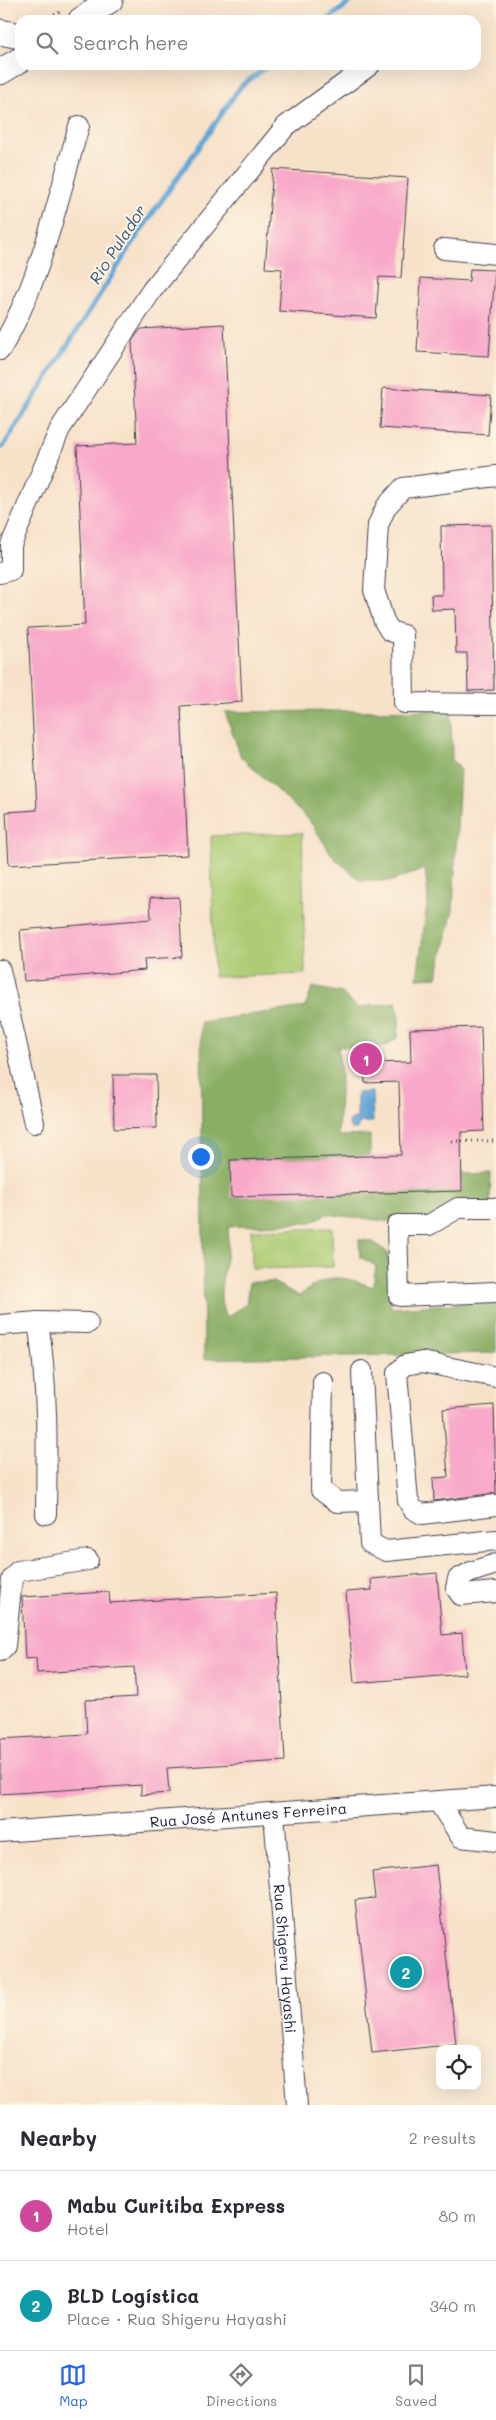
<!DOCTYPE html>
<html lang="en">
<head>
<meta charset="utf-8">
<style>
	body { margin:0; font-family:Mali,sans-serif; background:#f2f2f3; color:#2b2b33 }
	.controls { position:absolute; right:15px; bottom:15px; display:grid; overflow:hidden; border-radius:10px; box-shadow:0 5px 20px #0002 }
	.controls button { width:45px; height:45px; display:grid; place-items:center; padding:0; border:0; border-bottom:1px solid #e1e1e2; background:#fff; color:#2b2b33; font:25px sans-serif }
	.you { position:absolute; left:200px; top:1156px; width:18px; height:18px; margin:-12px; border:4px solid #fff; border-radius:50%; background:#1a73e8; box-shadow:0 0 0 8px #1a73e833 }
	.badge { display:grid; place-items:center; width:32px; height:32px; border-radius:50%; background:#2563eb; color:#fff; font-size:16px; font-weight:700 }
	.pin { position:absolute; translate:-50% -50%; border:2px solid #fff; box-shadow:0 1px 5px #0006 }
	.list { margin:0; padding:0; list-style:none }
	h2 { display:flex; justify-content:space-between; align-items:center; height:65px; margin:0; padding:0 20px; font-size:21px }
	h2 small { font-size:16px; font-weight:400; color:#7c7c81 }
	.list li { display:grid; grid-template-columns:32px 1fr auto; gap:15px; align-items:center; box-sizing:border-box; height:90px; padding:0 20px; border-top:1px solid #e1e1e2 }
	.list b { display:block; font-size:19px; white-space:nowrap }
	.list p { margin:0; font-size:16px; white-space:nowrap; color:#7c7c81 }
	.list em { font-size:16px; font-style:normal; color:#7c7c81 }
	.icon { flex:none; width:28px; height:28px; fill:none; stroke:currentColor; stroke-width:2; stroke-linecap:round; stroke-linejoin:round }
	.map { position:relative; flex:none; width:496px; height:2105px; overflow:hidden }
	.search { position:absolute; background:#fff; box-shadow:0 5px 20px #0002; left:15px; right:15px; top:15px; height:55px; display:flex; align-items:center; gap:12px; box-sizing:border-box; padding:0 18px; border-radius:15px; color:#7c7c81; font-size:19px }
	.sheet { height:245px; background:#fff }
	nav { display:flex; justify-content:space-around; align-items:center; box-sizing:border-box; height:70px; border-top:1px solid #e1e1e2; background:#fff; font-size:14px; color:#7c7c81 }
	nav a { display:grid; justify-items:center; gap:2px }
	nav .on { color:#2563eb }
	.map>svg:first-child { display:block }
	.green { fill:#accb73; stroke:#677657 }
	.forest { fill:#89af65; stroke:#566850 }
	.water { fill:#62a6d7; stroke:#426489 }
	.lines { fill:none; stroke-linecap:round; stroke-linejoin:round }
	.stream { stroke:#62a6d7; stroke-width:5 }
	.building { fill:#f8a9c9 }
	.minor-casing { stroke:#423f50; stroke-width:22 }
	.major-casing { stroke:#423f50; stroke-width:27 }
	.path { stroke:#423f50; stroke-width:3; stroke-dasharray:1 4; stroke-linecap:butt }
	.minor { stroke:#fff; stroke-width:20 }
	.major { stroke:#fff; stroke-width:25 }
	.labels { text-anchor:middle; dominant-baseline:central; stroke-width:4; stroke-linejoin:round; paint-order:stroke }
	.street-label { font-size:15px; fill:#22223b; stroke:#fcf5e5 }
	.water-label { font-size:16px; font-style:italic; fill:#3c5779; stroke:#fcf5e5 }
</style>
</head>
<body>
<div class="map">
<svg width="496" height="2105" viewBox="0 0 496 2105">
	<rect width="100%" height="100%" fill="#fcf5e5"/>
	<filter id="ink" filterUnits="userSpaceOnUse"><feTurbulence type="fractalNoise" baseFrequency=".02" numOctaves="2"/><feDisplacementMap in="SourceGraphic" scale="10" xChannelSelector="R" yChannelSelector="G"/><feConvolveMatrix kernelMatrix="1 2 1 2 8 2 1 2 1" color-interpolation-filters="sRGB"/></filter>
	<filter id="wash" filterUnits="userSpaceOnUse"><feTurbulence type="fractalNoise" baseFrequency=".0096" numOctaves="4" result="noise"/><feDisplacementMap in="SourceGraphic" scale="20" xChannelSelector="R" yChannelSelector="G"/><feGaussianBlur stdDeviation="1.12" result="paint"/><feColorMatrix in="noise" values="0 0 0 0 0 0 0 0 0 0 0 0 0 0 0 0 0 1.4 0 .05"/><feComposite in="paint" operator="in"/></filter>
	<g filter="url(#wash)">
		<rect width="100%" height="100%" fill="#f7e2c9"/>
		<g class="green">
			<path d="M302,833L305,974L214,977L211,836Z"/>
			<path d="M332,1228L333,1267L252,1269L251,1230Z"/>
		</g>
		<g class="forest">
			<path d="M451,710L452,759L460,769L453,910L437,977L417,978L428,898L425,869L392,881H361L334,858L309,820L241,757L225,712Z"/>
			<path d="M313,987L342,993L357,1008L396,1002L400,1017L398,1037L386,1046L338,1047L341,1074L338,1136L370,1135V1156L230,1160L462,1191V1174L491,1173L490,1203L428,1219L386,1221L326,1214L312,1222L228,1227C231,1251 220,1274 221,1299C221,1305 224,1312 226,1318L246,1304L249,1282H273L299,1296C330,1272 338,1275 373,1287L376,1266L360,1257L359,1240L372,1241L388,1253L391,1308L496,1301V1353L204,1359L201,1022L305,1007Z"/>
		</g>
		<path class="water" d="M372,1092L373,1122H360L357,1129H351L348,1122L351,1119L357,1118V1093Z"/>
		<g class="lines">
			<g class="stream">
				<path d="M327,20L353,0"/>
				<path d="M0,448L3,447L139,233L241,86L269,65"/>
			</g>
		</g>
		<g id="blocks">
			<g class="building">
				<path d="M273,169L408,178L401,278L379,277L376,318L279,311L282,269L265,268Z"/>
				<path d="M470,269L495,270L489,356L417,352L421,278L469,281Z"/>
				<path d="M224,324L242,702L181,706L188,855L9,865L6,812L37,810L28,628L85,625L77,446L137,443L132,341L141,329Z"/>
				<path d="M383,388L491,395L488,435L380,428Z"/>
				<path d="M491,525L494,690L468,691L467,653H456L455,609L432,610L431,595H442L441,526Z"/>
				<path d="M179,897L182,957L144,959L145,970L24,981L20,930L151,919L150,898Z"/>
				<path d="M481,1027L484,1131L461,1132L462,1191L231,1197L230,1160L401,1155L399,1082L365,1083L364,1063L411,1062L410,1029Z"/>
				<path d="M113,1075H156L157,1128L114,1129Z"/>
				<path d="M494,1405L496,1493L434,1501L433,1478L448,1477L443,1409Z"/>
				<path d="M437,1573L442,1635L462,1633L465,1674L354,1683L346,1592L372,1590L371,1579Z"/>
				<path d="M109,1592L110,1603L276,1593L285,1761L167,1768L169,1793L141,1795V1785L0,1794V1739L87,1734L85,1700L136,1697L134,1667L37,1673L36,1658L25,1659L22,1597Z"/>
				<path d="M436,1865L456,2044L372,2053L355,1900L375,1898L372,1872Z"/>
			</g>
		</g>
	</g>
	<g filter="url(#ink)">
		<use href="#blocks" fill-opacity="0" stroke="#423f50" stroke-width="1"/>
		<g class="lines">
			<g class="minor-casing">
				<g id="minor">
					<path d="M444,249L496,254"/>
					<path d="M0,350C41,282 57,201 79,126"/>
					<path d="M496,476L403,488L386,507L378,525L374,590L384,621L390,631L403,635L404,703L496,704"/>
					<path d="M0,573L11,570V545L60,429L152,290L286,126L370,65"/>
					<path d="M0,970L34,1123"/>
					<path d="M496,1208H458L429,1225H397L399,1296L496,1292"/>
					<path d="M38,1322C48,1385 47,1450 46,1514"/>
					<path d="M0,1325L38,1322L88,1323"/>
					<path d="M362,1371L370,1543L386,1551L496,1540"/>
					<path d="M496,1377L422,1362L405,1365L397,1373L408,1501L413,1509L422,1514L496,1505"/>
					<path d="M323,1382L321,1490L337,1502L368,1501"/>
					<path d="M496,1564L471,1572L458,1579L456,1588L461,1595L496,1592"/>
					<path d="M0,1651L5,1646L12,1579L18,1571L88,1560"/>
					<path d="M438,1801L461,1837L496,1841"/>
					<path id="s1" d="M274,1813L297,2105"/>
					<path id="s2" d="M0,1832L496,1797"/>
				</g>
			</g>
			<g class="major-casing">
				<g id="major">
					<path d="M81,20L110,0"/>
					<path d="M0,32L20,36"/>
					<path d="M0,72L20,60"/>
				</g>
			</g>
			<g class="path">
				<path d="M30,18H47L62,11"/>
				<path d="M452,1141H496"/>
			</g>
			<use href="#minor" class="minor"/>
			<use href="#major" class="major"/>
		</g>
	</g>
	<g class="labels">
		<g class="street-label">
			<text stroke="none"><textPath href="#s2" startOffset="249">Rua José Antunes Ferreira</textPath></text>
			<text stroke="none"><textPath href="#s1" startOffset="146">Rua Shigeru Hayashi</textPath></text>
		</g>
		<g class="water-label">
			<text transform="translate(117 244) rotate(-57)">Rio Pulador</text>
		</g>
	</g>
</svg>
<div class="controls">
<button><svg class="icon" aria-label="locate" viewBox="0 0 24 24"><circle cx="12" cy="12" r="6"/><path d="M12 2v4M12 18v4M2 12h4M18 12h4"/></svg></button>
</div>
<div class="you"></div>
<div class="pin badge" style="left:366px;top:1059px;background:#d1479c">1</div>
<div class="pin badge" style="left:406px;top:1972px;background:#0f9aa8">2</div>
<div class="search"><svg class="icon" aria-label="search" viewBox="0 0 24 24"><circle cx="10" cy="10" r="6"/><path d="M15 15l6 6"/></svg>Search here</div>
</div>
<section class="sheet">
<h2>Nearby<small>2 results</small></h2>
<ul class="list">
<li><span class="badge" style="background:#d1479c">1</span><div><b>Mabu Curitiba Express</b><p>Hotel</p></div><em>80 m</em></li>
<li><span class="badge" style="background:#0f9aa8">2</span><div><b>BLD Logística</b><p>Place · Rua Shigeru Hayashi</p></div><em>340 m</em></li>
</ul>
</section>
<nav>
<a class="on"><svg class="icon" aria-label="map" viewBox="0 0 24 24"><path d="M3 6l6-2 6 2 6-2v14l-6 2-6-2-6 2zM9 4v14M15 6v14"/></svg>Map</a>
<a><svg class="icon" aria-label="directions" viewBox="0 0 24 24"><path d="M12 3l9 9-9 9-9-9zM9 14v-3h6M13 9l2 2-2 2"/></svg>Directions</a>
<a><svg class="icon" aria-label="saved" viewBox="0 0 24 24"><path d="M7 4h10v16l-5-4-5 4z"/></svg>Saved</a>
</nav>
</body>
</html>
